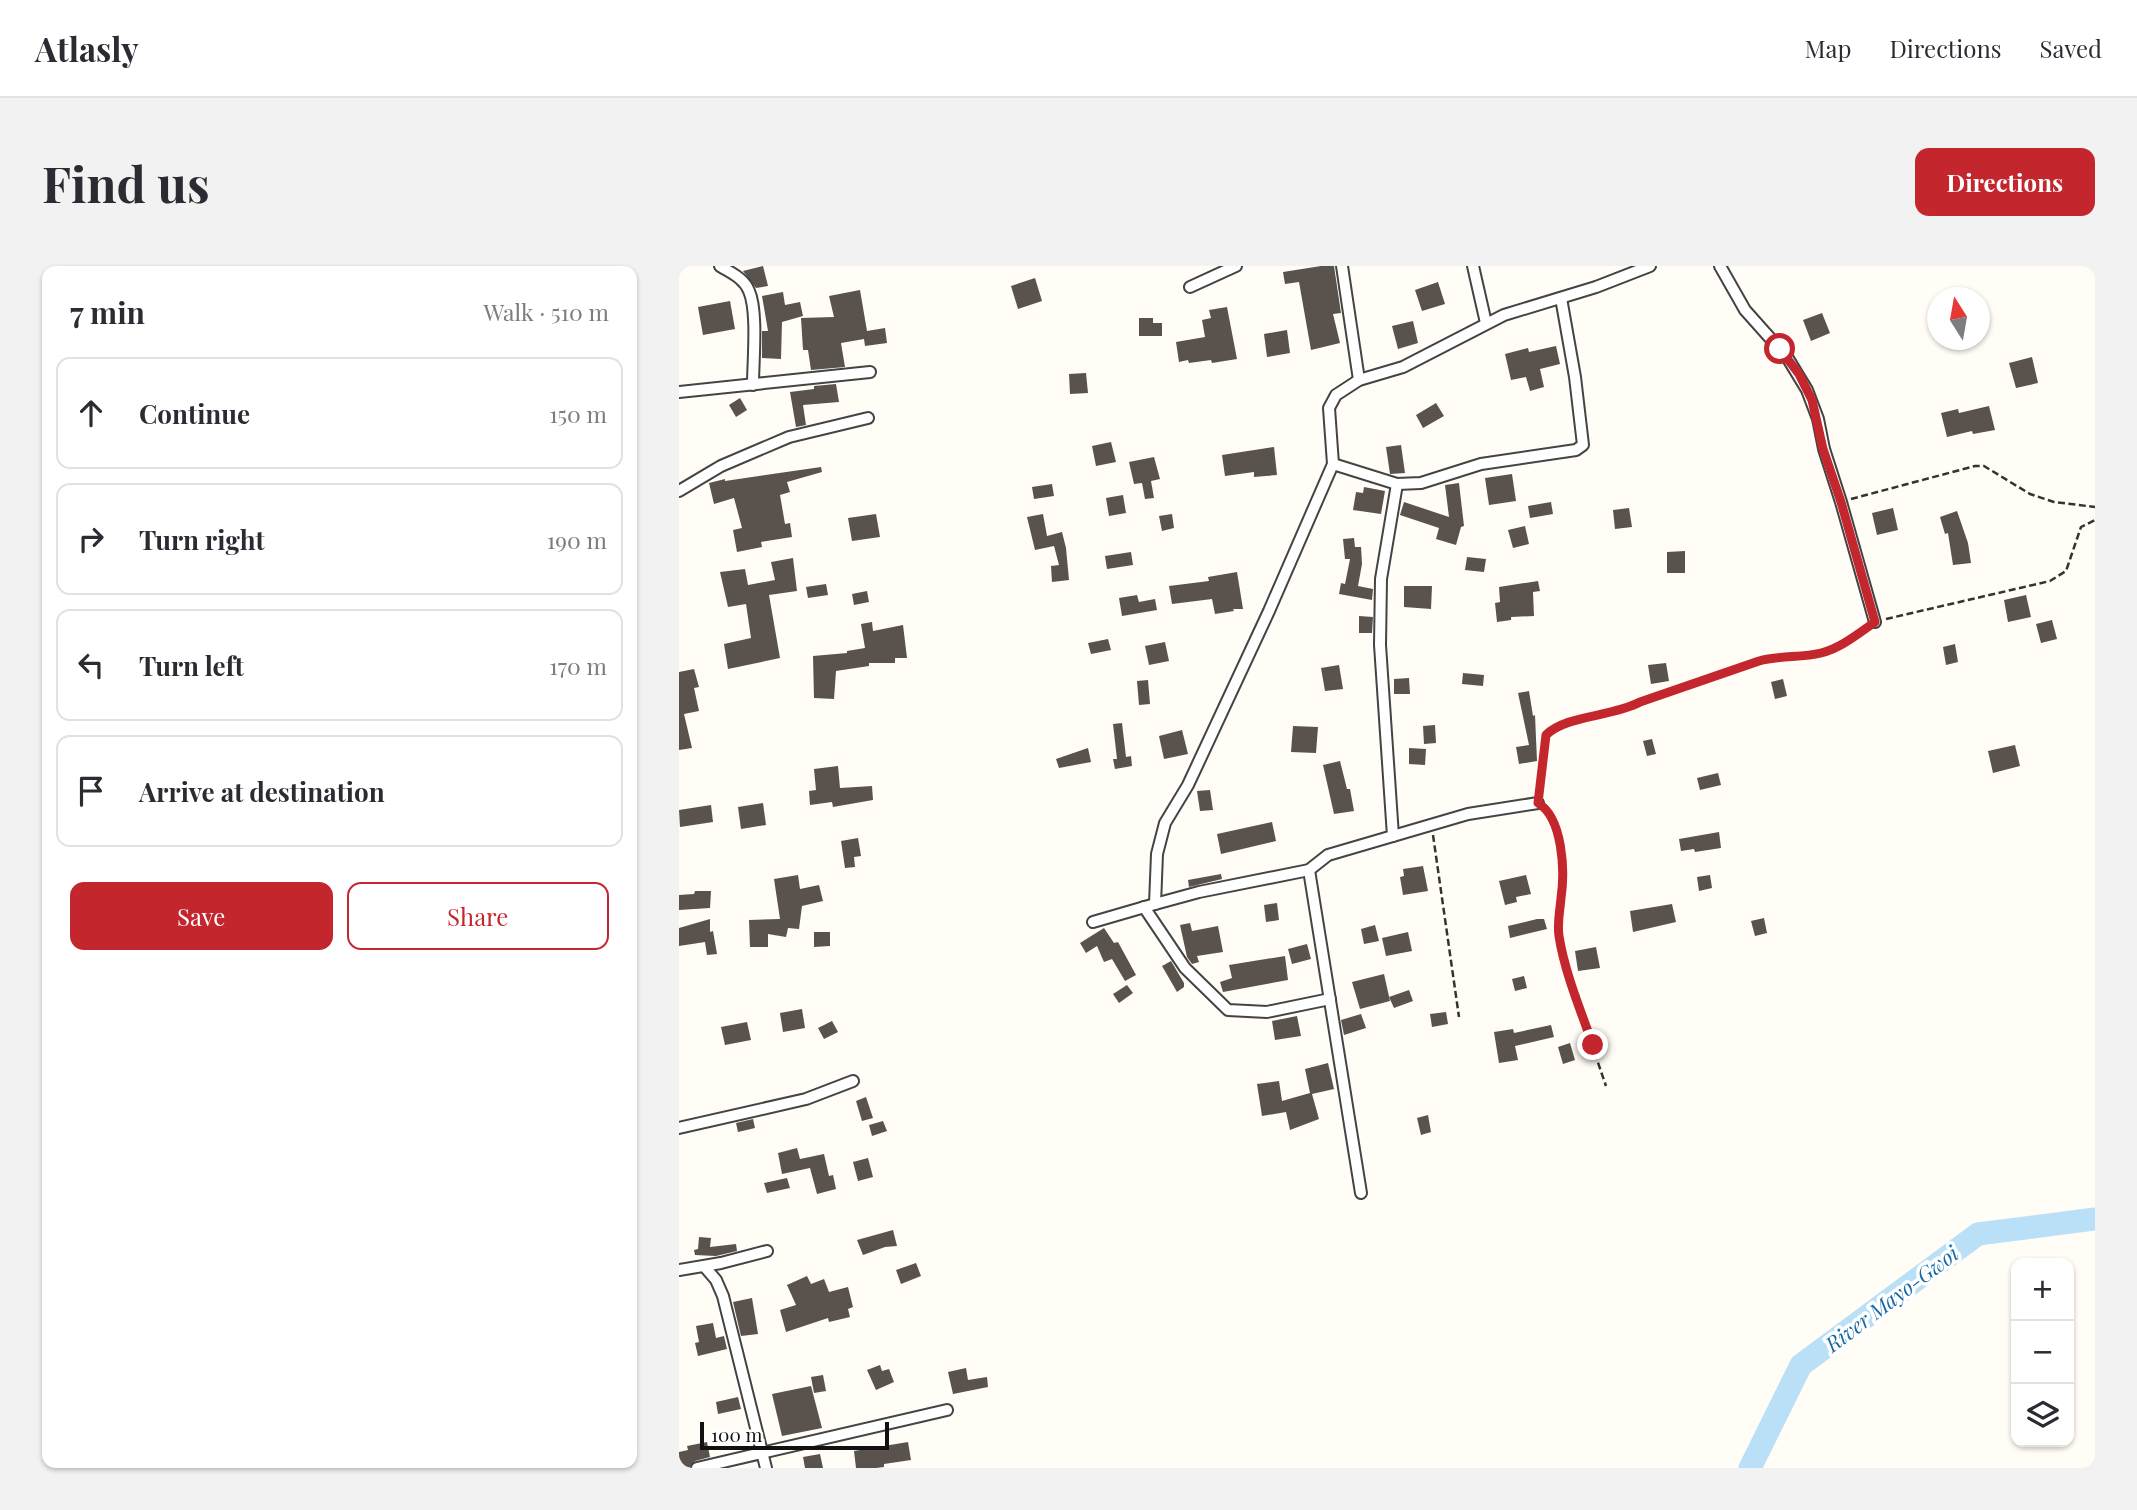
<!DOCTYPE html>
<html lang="en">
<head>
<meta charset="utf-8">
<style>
	body { margin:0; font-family:"Playfair Display",serif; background:#f2f2f3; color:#2b2b33 }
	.controls { position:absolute; right:21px; bottom:21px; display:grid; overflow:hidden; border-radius:14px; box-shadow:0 2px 5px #0004 }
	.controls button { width:63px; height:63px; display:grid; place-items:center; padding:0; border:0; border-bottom:2px solid #e1e1e2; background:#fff; color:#2b2b33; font:35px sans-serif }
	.compass { position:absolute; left:1248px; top:21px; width:63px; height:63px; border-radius:50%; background:#fff; box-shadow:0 2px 5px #0004; rotate:349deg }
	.scale { position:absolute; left:21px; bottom:18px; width:189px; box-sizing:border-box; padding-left:7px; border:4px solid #111; border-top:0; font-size:19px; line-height:24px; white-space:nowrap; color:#111; -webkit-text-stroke:5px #fff; paint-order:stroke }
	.stop { position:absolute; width:21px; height:21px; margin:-16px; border:5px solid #c4262e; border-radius:50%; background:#fff }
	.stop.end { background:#c4262e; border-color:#fff; box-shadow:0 2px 7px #0008 }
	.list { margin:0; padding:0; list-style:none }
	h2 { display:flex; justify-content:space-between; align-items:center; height:91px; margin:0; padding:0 28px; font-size:30px }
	h2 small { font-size:23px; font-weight:400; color:#7c7c81 }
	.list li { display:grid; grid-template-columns:46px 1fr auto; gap:21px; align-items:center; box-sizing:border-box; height:112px; margin:0 14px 14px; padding:0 14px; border:2px solid #e1e1e2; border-radius:14px }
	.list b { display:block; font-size:26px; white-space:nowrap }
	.list em { font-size:23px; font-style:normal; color:#7c7c81 }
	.actions { display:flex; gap:14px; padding:21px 28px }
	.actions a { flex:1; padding:16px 0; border:2px solid #c4262e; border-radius:14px; text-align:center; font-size:24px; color:#c4262e }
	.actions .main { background:#c4262e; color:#fff }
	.icon { flex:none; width:38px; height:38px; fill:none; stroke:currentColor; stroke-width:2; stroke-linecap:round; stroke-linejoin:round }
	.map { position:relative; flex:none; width:1416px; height:1202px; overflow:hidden; border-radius:14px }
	header { display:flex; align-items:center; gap:42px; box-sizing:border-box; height:98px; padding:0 35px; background:#fff; border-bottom:2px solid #e1e1e2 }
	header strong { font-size:33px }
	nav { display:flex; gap:38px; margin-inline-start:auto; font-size:24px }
	.intro { display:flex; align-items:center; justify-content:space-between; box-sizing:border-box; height:168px; padding:0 42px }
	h1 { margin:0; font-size:49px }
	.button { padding:18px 32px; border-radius:14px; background:#c4262e; color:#fff; font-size:24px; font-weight:700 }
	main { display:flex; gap:42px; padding:0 42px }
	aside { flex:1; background:#fff; border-radius:14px; box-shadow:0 2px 5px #0004 }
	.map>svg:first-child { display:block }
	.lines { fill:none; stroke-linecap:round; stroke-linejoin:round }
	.river { stroke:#b9e0f7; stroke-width:23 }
	.building { fill:#5a524d }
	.minor-casing { stroke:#444; stroke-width:14 }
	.path { stroke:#333; stroke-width:2.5; stroke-dasharray:7 3.5; stroke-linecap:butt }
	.minor { stroke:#fff; stroke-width:10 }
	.route { stroke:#c4262e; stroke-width:9 }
	.labels { text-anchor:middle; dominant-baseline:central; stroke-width:7; stroke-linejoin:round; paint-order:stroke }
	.water-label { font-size:21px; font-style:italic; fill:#1768a6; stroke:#fff }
</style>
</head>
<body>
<header>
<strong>Atlasly</strong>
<nav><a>Map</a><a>Directions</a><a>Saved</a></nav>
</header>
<div class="intro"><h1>Find us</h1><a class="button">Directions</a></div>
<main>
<aside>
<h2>7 min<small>Walk · 510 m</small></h2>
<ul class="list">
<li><svg class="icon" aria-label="ahead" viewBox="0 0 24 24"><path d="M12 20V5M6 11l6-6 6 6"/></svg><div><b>Continue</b></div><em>150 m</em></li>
<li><svg class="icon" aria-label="right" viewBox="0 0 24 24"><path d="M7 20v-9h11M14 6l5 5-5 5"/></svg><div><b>Turn right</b></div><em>190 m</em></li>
<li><svg class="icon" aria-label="left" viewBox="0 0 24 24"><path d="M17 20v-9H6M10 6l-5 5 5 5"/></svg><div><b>Turn left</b></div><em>170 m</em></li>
<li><svg class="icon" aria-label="arrive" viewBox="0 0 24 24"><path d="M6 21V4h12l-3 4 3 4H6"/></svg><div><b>Arrive at destination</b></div></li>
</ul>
<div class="actions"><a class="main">Save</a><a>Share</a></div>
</aside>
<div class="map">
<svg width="1416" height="1202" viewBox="0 0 1416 1202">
	<rect width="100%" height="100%" fill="#fffdf5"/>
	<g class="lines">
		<path class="river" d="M1071,1202L1122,1099L1299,968L1416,953"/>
	</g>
	<g class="building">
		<path d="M84,0L89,20L77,22L64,5Z"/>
		<path d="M642,0H655L662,47L654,48L661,77L632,84L620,16L606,18L604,6Z"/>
		<path d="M356,12L363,35L339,43L332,20Z"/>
		<path d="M759,16L766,38L743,45L736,24Z"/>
		<path d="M181,24L188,65L206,62L208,77L186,80L185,73L162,77L166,101L132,104L129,84H124L122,52L155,51L150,30Z"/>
		<path d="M104,26L106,39L121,36L124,50L103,56L102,93L83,92V65H89L83,30Z"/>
		<path d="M51,35L56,63L24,69L19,41Z"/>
		<path d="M548,41L558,93L533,97L532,94L510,97L509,94L500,96L497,76L526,71L523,54L532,52L530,44Z"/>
		<path d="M1143,47L1151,67L1132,75L1124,54Z"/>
		<path d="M460,52H474V57H483V70H460Z"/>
		<path d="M734,55L739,77L719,83L713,60Z"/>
		<path d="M608,64L611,87L588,91L585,68Z"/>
		<path d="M877,80L881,98L861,103L865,121L851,125L847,111L832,114L826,88L849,82L850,86Z"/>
		<path d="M1353,91L1359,117L1337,122L1330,97Z"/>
		<path d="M407,107L409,127L391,128L390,108Z"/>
		<path d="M157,118L160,136L124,139L127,159L117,161L111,126L135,123V120Z"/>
		<path d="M61,132L68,144L57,151L50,139Z"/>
		<path d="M757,137L765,150L744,162L737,149Z"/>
		<path d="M1310,140L1316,164L1294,168L1293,165L1268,171L1262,147L1279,143L1280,147Z"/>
		<path d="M432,176L437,196L417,200L413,180Z"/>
		<path d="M722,179L726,207L711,208L707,181Z"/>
		<path d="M595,181L598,209L575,211V206L546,210L543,189Z"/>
		<path d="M475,191L481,213L472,215L475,232L466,233L463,217L455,218L450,196Z"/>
		<path d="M142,201L143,206L108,216L111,226L101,229L106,258L111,257L113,271L82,276L83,281L58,286L54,264L63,262L55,232L35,238L30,217L46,213V215Z"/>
		<path d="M833,208L837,235L810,239L806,212Z"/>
		<path d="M780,217L785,260L782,261L777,279L757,273L760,262L721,249L725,236L770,251L766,219Z"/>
		<path d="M373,218L375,230L355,233L353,221Z"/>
		<path d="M685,221L706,225L702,248L674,244L677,226L684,227Z"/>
		<path d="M444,229L447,247L430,250L427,232Z"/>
		<path d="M872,236L874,248L851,252L849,240Z"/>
		<path d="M950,242L953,261L936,263L934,244Z"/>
		<path d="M1214,242L1219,264L1198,269L1193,247Z"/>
		<path d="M1278,245L1289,277L1292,297L1274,299L1269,267L1266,268L1261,251Z"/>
		<path d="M197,248L201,271L173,275L169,252Z"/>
		<path d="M364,248L368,270L383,266L387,282L390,314L373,316L372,300L380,299L375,280L356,284L348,251Z"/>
		<path d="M493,248L495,262L483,265L480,250Z"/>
		<path d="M846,260L850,278L834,282L829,264Z"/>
		<path d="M675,272L676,281H682L683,298L679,320L694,323L693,334L660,328L662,317L666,318L671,293H666L664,273Z"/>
		<path d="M1006,285V307H988V286Z"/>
		<path d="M452,286L454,299L428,303L426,290Z"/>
		<path d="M788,291L807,293L805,306L786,304Z"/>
		<path d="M114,292L118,325L90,329L101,392L49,403L45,378L72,372L67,338L49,341L41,306L66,303L69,319L96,314L92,296Z"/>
		<path d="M558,306L564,343H554L555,345L536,348L533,333L493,338L490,320L530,315L529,311Z"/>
		<path d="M859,315L861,325L854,326L855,350L832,351V354L818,356L816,337L821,336L820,321Z"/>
		<path d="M147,318L149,329L129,332L127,321Z"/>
		<path d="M725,320H753L752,343L725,341Z"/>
		<path d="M188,325L190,336L175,339L173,328Z"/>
		<path d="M458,329L460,336L476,333L478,344L443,350L440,332Z"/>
		<path d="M1347,329L1352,351L1329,356L1325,334Z"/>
		<path d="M680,350L694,351L693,367H680Z"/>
		<path d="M1373,354L1378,373L1362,377L1357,358Z"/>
		<path d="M193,356L194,365L224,359L228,392H216V397H190V400L157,405L155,433L135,432L134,390L168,387V385L186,382L182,358Z"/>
		<path d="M429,373L432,384L412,388L409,377Z"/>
		<path d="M486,376L490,395L470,399L466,380Z"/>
		<path d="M1276,378L1279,396L1267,399L1264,381Z"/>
		<path d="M987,397L990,415L972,418L969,399Z"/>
		<path d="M660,399L664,423L646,425L642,402Z"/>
		<path d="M15,403L20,421L15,422L20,445L5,448L13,482L0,484V406Z"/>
		<path d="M784,407L805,409L804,420L783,418Z"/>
		<path d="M730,412L731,428H715V413Z"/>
		<path d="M1104,413L1108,430L1096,433L1092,416Z"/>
		<path d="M469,414L471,438L460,439L458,415Z"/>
		<path d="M850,425L854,450L856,449L858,495L840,498L837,481L850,479L839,427Z"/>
		<path d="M443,457L447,491L452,490L453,500L436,503L434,493H438L434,458Z"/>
		<path d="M756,459L757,477L745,478L744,460Z"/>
		<path d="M614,460L639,461L637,487L612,486Z"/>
		<path d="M503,464L509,488L485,493L480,470Z"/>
		<path d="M973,473L977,488L968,490L964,475Z"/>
		<path d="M1336,479L1341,500L1314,507L1309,485Z"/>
		<path d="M409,482L412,496L380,502L377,493Z"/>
		<path d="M730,482L747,483L746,499L730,498Z"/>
		<path d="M661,495L668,523H671L675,545L655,548L644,499Z"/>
		<path d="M159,500L161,522L193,520L194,534L154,541L153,536L131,539L130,525L137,524L135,503Z"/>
		<path d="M1039,507L1042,519L1021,524L1018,512Z"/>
		<path d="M531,524L534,544L521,545L518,525Z"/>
		<path d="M84,537L87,559L62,563L59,541Z"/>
		<path d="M32,539L34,556L1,561L0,544Z"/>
		<path d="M593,556L597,575L542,588L538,568Z"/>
		<path d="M1040,566L1042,582L1016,586L1015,583L1002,585L1000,573Z"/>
		<path d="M179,572L182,590L175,591L176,601L166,602L162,575Z"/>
		<path d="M744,600L749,625L724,629L721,611L725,610L724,603Z"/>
		<path d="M542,608L543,613L510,621L509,614Z"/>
		<path d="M119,609L121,623L140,619L144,635L123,640L120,663L109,662L107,671L89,668V681H71L70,654L101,653L95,613Z"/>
		<path d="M847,609L852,628L837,631L838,636L826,639L820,615Z"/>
		<path d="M1031,609L1033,622L1020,625L1018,611Z"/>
		<path d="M16,625H32L31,642L0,644V629L15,628Z"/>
		<path d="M598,637L600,654L587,656L585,639Z"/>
		<path d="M993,638L997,656L954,666L951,645Z"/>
		<path d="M1085,652L1088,667L1076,670L1072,655Z"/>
		<path d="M31,653V666L34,665L38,688L28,689L26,676L0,680V662Z"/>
		<path d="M858,653H865L868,663L831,672L829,660Z"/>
		<path d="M511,657L513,665L539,660L544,686L518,690L520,696L513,698L508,691L501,659Z"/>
		<path d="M696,659L700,675L685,678L682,663Z"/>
		<path d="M425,662L435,677L439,676L457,709L446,715L433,693L425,696L418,680L407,687L401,677Z"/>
		<path d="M135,666H151V680L135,681Z"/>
		<path d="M729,666L733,685L707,690L703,672Z"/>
		<path d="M628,678L632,693L613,698L609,683Z"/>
		<path d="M917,681L921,702L899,705L896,685Z"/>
		<path d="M606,690L609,714L544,726L541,716L553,712L550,699Z"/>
		<path d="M492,695L505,717V721L498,726L483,700Z"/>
		<path d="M705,708L711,735L681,743L673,716Z"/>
		<path d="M845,710L848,722L836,725L833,713Z"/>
		<path d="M448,719L454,727L440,737L434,728Z"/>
		<path d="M730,724L734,735L715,742L710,731Z"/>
		<path d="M123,743L126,762L104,766L101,747Z"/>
		<path d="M767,746L769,758L753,761L751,748Z"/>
		<path d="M682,748L687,762L665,769L662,754Z"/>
		<path d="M618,750L622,770L596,774L593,755Z"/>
		<path d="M153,755L159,766L145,773L139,762Z"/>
		<path d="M68,756L72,774L46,779L42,761Z"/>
		<path d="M872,759L875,771L836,780L839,794L820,797L815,766L834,763L835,767Z"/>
		<path d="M891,777L896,794L884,798L879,781Z"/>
		<path d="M649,797L655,823L633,828L640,853L611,864L607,846L583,850L578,818L600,815L603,835L631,827L626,803Z"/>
		<path d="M187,831L194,852L183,855L177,835Z"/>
		<path d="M749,849L752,866L742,869L738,852Z"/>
		<path d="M74,853L76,862L59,866L57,857Z"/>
		<path d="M204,855L208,865L193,870L190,859Z"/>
		<path d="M118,882L121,893L145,888L150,910L154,909L157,923L138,928L131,902L103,908L99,887Z"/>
		<path d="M189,892L194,911L179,915L174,896Z"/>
		<path d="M108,912L111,922L88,927L85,917Z"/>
		<path d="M214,964L218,980L206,981L184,989L178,974Z"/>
		<path d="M20,971L32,972L31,981L57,978L58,985L37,990L16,989L15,984L19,983Z"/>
		<path d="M237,997L242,1010L222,1018L217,1004Z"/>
		<path d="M128,1010L132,1018L145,1013L150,1026L169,1021L174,1041L169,1043L171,1051L150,1056L149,1052L107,1066L101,1044L117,1039L108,1019Z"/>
		<path d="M73,1032L79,1068L62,1070L54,1036Z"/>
		<path d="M34,1057L37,1072L45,1070L48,1083L19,1090L16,1077L20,1076L17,1060Z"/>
		<path d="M201,1099L203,1105L210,1103L215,1116L197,1124L188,1104Z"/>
		<path d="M287,1102L289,1114L308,1111L309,1121L274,1128L269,1106Z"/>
		<path d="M144,1109L147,1125L135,1127L132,1111Z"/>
		<path d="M132,1120L143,1162L103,1170L93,1128Z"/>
		<path d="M59,1131L62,1143L39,1148L37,1136Z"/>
		<path d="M28,1176L31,1191L16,1195L10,1202H0V1186L9,1184L8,1180Z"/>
		<path d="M229,1176L232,1194L205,1198V1201L197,1202H177L175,1185Z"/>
		<path d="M141,1188L144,1202H126L124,1191Z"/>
	</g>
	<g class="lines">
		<g class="minor-casing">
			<g id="minor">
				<path d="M41,0C52,7 65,12 70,25C79,45 74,95 74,119"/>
				<path d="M663,0L680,114"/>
				<path d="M794,0L807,57"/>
				<path d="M1041,0L1066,44L1108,91L1128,124L1139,153L1145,183L1162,236L1196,356"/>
				<path d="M511,21L557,0"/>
				<path d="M0,126L191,106"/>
				<path d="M654,198L718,218L742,217L802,198L897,184L904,179L896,111L882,32"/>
				<path d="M0,225L42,200L110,171L189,152"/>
				<path d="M714,570L701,379L702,313L718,218"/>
				<path d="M630,604L682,927"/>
				<path d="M476,638L520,626L630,604L649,589L789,548L859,537"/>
				<path d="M465,641L506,702L549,744L588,746L651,733"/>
				<path d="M414,656L476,638L478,588L486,557L509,519L590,345L654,198L650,142L657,129L680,114L724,101L825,49L917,21L971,0"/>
				<path d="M0,862L127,833L174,815"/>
				<path d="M25,1000L37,1014L44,1030L87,1202"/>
				<path d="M0,1004L42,997L88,985"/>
				<path d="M18,1202L268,1144"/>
			</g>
		</g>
		<g class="path">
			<path d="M1172,233L1296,200H1305L1351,228L1375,236L1416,241"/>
			<path d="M1207,353L1371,315L1387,305L1402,261L1416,254"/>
			<path d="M860,528L867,469L874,462L887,457L946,444L961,436L1080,395C1101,389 1120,392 1140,388C1158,384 1174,371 1189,361"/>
			<path d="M868,543L882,580V633L879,645L880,671L902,747L927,820"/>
			<path d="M754,569L780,751"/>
		</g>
		<use href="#minor" class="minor"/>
	</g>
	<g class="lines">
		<path class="route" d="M914,779C902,746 885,704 880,670C878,656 881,645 882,632C886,605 884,552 859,537L867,469C887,449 933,451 961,436L1080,395C1101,389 1122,392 1142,387C1162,382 1180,367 1196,356L1162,236L1144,183L1133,134L1120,108L1101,83"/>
	</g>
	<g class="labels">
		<g class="water-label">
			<text transform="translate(1212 1032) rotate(-37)">River Mayo-Gwoi</text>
		</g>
	</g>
</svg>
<div class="controls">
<button>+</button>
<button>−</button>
<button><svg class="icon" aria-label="layers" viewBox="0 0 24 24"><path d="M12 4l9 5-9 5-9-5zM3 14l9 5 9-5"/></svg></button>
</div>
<svg class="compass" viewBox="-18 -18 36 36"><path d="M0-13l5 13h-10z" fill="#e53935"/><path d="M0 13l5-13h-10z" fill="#7c7c81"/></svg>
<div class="scale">100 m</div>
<div class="stop" style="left:1101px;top:83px"></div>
<div class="stop end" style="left:914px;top:779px"></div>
</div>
</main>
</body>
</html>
